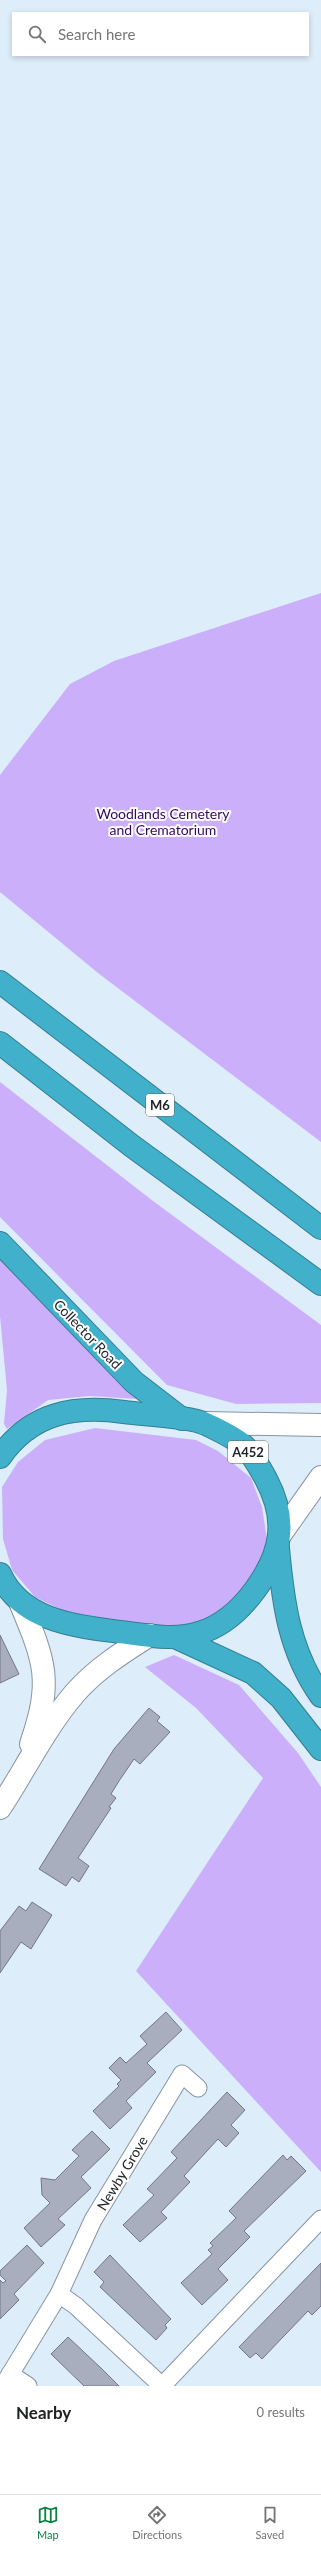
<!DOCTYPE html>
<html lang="en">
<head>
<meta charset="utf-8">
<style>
	body { margin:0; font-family:Lato,sans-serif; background:#f6f6f6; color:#202124 }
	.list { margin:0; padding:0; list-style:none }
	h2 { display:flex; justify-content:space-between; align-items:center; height:52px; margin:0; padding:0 16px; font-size:17px }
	h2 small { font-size:13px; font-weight:400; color:#757577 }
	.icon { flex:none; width:22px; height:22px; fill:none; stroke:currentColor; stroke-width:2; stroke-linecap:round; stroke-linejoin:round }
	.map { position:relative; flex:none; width:321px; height:2386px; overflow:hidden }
	.search { position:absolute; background:#fff; box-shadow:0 2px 6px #0003; left:12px; right:12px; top:12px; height:44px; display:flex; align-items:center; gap:10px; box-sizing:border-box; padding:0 14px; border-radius:0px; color:#757577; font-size:15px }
	.sheet { height:108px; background:#fff }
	nav { display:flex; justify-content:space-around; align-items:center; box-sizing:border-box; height:56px; border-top:1px solid #e0e0e0; background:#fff; font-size:11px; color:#757577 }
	nav a { display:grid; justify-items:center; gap:2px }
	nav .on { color:#0b8043 }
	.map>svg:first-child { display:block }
	.green { fill:#cbaffb }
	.building { fill:#a9aebf; stroke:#727786 }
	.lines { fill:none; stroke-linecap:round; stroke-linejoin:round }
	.street-casing { stroke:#8795a1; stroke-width:19 }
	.secondary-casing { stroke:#8795a1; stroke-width:24 }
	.highway-casing { stroke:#347e91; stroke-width:24 }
	.street { stroke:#fff; stroke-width:17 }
	.secondary { stroke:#fff; stroke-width:22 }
	.highway { stroke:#41b0ca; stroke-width:22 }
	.labels { text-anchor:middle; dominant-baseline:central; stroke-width:4; stroke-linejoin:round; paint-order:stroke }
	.shield { fill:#fff; stroke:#616468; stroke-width:1 }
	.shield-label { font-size:13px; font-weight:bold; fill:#1d2227 }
	.park-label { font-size:14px; fill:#370662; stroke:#fff }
	.street-label { font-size:14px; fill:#1d2227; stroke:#fff }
</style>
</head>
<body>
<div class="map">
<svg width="321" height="2386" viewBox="0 0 321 2386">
	<rect width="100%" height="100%" fill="#deedfa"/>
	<g class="green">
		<path d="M321,593V1142L98,973L0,892V775L70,684L114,661Z"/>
		<path d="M0,1082L153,1201L321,1325V1403L236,1404L167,1385L0,1217Z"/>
		<path d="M0,1257L137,1399L90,1396L48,1400L7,1429L4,1424L7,1390L0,1316Z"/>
		<path d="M95,1428L196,1440L218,1451L251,1478L262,1507L267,1540V1550L244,1592L213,1618L185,1628L152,1627L68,1613L35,1597L12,1570L3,1539L2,1487L18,1462L45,1440Z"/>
		<path d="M174,1655L239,1685L298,1753L321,1787V2172L136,1971L263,1778L196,1708L145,1667Z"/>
	</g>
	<g class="building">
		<path d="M0,1635L19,1674L0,1683Z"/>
		<path d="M149,1708L160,1717L157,1721L170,1732L140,1764L134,1759L119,1781L111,1794L116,1798L109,1807L111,1808L78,1858L89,1866L79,1882L72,1877L66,1886L39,1869L114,1749Z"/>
		<path d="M32,1902L52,1915L31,1949L21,1942L0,1973V1931L19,1906L26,1911Z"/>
		<path d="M166,2012L182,2030L147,2063L156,2072L126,2101L132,2108L110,2129L93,2111L119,2086L117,2084L121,2080L109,2068L120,2057L126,2063L147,2044L140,2036Z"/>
		<path d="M227,2092L245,2110L231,2125L239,2133L226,2147L218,2139L184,2176L190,2182L161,2212L167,2218L140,2242L123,2225L154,2195L147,2189L177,2158L171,2152Z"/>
		<path d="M92,2131L110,2149L81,2177L91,2188L58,2219L65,2225L41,2247L24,2228L50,2203L42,2195L41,2178L55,2180L79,2156L72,2150Z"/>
		<path d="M283,2155L287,2160L291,2156L306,2171L244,2231L250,2237L218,2269L228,2280L202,2305L181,2283L212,2254L208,2250L213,2246L210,2243L236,2218L229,2211Z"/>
		<path d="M27,2245L44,2263L14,2294L19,2300L0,2319V2280L3,2283L6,2281L0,2275V2271Z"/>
		<path d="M110,2255L171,2319L165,2325L167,2328L156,2340L100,2287L104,2282L94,2272Z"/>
		<path d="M321,2263V2306L312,2315L308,2311L262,2359L256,2353L250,2358L239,2347Z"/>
		<path d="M68,2337L102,2369L119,2386H84L51,2354Z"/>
	</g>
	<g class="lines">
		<g class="street-casing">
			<g id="street">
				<path d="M59,2294L76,2306L162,2386"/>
				<path d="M10,2374L28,2386"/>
				<path d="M3,2386L59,2294L93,2220L182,2074L198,2088"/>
				<path d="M162,2386L321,2219"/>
			</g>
		</g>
		<g class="secondary-casing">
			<g id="secondary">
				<path d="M204,1423L321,1425"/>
				<path d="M280,1535L321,1477"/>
				<path d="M20,1602C45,1662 53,1680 31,1744"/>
				<path d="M0,1808C25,1770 45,1728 75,1693C96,1669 123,1652 150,1635"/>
			</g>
		</g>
		<g class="highway-casing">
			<g id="highway">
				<path d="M0,982L321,1228"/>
				<path d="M0,1043L132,1146L321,1284"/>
				<path d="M0,1243L134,1382L182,1419"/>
				<path d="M0,1457C31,1413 73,1405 124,1412C144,1415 190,1416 206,1424C218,1430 234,1437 244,1446C253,1455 260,1468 266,1479C288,1520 282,1553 255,1590C241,1609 223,1626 199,1633C175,1641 145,1635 120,1632C75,1626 21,1621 0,1574"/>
				<path d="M278,1548C283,1602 289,1651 321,1696"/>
				<path d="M175,1637L253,1673L281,1698L321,1749"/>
			</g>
		</g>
		<use href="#street" class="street"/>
		<use href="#secondary" class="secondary"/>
		<use href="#highway" class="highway"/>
	</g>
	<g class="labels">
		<g class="shield">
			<rect x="146" y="1094" width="28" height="22" rx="3"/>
			<rect x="228" y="1441" width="40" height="22" rx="3"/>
		</g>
		<g class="shield-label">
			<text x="160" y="1105">M6</text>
			<text x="248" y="1452">A452</text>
		</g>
		<g class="park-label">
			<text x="163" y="813">Woodlands Cemetery<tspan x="163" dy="16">and Crematorium</tspan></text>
		</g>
		<g class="street-label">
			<text transform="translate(88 1334) rotate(46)">Collector Road</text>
			<text transform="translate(122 2173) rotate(-59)">Newby Grove</text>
		</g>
	</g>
</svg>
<div class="search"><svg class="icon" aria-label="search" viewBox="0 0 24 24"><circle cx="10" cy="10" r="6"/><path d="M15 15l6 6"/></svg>Search here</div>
</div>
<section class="sheet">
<h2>Nearby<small>0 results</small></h2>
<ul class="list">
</ul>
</section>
<nav>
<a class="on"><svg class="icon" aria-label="map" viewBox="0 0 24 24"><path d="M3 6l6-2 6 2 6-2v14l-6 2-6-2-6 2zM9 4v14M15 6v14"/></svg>Map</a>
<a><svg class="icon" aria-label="directions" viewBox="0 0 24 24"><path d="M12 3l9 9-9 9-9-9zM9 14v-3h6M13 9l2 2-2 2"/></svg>Directions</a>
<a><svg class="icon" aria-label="saved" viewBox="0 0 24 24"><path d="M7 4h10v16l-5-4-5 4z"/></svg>Saved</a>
</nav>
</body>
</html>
